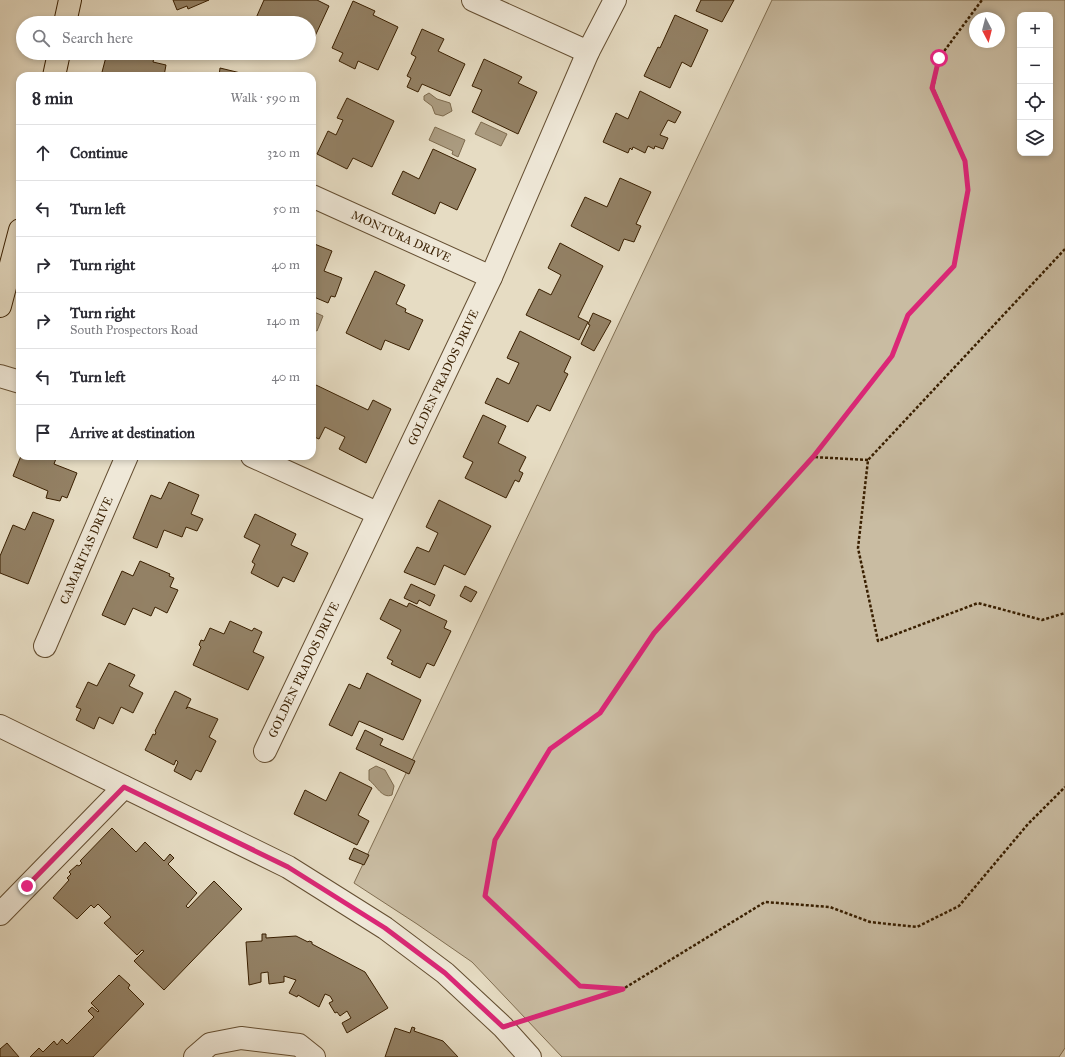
<!DOCTYPE html>
<html lang="en">
<head>
<meta charset="utf-8">
<style>
	body { margin:0; font-family:"IM FELL Great Primer",serif; background:#f7f7f7; color:#2b2b33 }
	.controls { position:absolute; right:12px; top:12px; display:grid; overflow:hidden; border-radius:8px; box-shadow:0 2px 6px #0003 }
	.controls button { width:36px; height:36px; display:grid; place-items:center; padding:0; border:0; border-bottom:1px solid #e1e1e2; background:#fff; color:#2b2b33; font:20px sans-serif }
	.compass { position:absolute; left:969px; top:12px; width:36px; height:36px; border-radius:50%; background:#fff; box-shadow:0 2px 6px #0003; rotate:173deg }
	.stop { position:absolute; width:12px; height:12px; margin:-9px; border:3px solid #db2777; border-radius:50%; background:#fff }
	.stop.end { background:#db2777; border-color:#fff; box-shadow:0 1px 4px #0008 }
	.list { margin:0; padding:0; list-style:none }
	h2 { display:flex; justify-content:space-between; align-items:center; height:52px; margin:0; padding:0 16px; font-size:17px }
	h2 small { font-size:13px; font-weight:400; color:#7c7c81 }
	.list li { display:grid; grid-template-columns:26px 1fr auto; gap:12px; align-items:center; box-sizing:border-box; height:56px; padding:0 16px; border-top:1px solid #e1e1e2 }
	.list b { display:block; font-size:15px; white-space:nowrap }
	.list p { margin:0; font-size:13px; white-space:nowrap; color:#7c7c81 }
	.list em { font-size:13px; font-style:normal; color:#7c7c81 }
	.icon { flex:none; width:22px; height:22px; fill:none; stroke:currentColor; stroke-width:2; stroke-linecap:round; stroke-linejoin:round }
	.map { position:relative; flex:none; width:1065px; height:1057px; overflow:hidden }
	.search { position:absolute; background:#fff; box-shadow:0 2px 6px #0003; left:16px; top:16px; width:300px; height:44px; display:flex; align-items:center; gap:10px; box-sizing:border-box; padding:0 14px; border-radius:22px; color:#7c7c81; font-size:15px }
	.panel { position:absolute; background:#fff; box-shadow:0 2px 6px #0003; left:16px; top:72px; width:300px; height:388px; border-radius:12px }
	.map>svg:first-child { display:block }
	.green { fill:#c9bca2; stroke:#816e51; fill-rule:evenodd }
	.water { fill:#ab9c81; stroke:#7d6a4d }
	.building { fill:#938165; stroke:#391f00 }
	.lines { fill:none; stroke-linecap:round; stroke-linejoin:round }
	.minor-casing { stroke:#644e31; stroke-width:24 }
	.major-casing { stroke:#391f00; stroke-width:24 }
	.path { stroke:#391f00; stroke-width:2.5; stroke-dasharray:3 2; stroke-linecap:butt }
	.minor { stroke:#efe8d8; stroke-width:22 }
	.major { stroke:#e6dcc3; stroke-width:22 }
	.route { stroke:#db2777; stroke-width:5 }
	.labels { text-anchor:middle; dominant-baseline:central; stroke-width:3; stroke-linejoin:round; paint-order:stroke }
	.street-label { font-size:12px; fill:#391f00; stroke:#efe8d8 }
</style>
</head>
<body>
<div class="map">
<svg width="1065" height="1057" viewBox="0 0 1065 1057">
	<rect width="100%" height="100%" fill="#e6dcc3"/>
	<filter id="stains"><feTurbulence type="fractalNoise" baseFrequency=".005" numOctaves="4"/><feColorMatrix values="0 0 0 0 .2 0 0 0 0 .09 0 0 0 0 .02 0 0 0 .5 -.17"/></filter>
	<radialGradient id="worn" r=".72"><stop offset=".6" stop-color="#630" stop-opacity="0"/><stop offset="1" stop-color="#630" stop-opacity=".3"/></radialGradient>
	<path class="green" d="M772,0H1065V1048L1059,1057H562L472,962L417,924L354,883ZM1020,15H1050V153H1020ZM975,18H999V42H975Z"/>
	<g class="water">
		<path d="M429,93L437,99L450,103L452,111L443,116L435,114L432,106L424,100V96Z"/>
		<path d="M481,122L507,134L501,146L475,134Z"/>
		<path d="M435,127L465,140L458,157L452,154L453,151L429,140Z"/>
		<path d="M312,311L323,316L317,331L312,329Z"/>
		<path d="M376,766L385,770L394,786L392,795C382,799 377,786 369,780V770Z"/>
	</g>
	<g class="building">
		<path d="M173,0H209L188,9L187,6L177,10Z"/>
		<path d="M264,0H317L329,6L310,47L309,23H265L256,18Z"/>
		<path d="M701,0H734L722,22L696,11Z"/>
		<path d="M353,1L375,11L373,15L398,27L378,70L358,61L355,69L339,61L343,53L332,48Z"/>
		<path d="M675,15L708,30L691,67L682,62L670,88L644,76L658,47L660,48Z"/>
		<path d="M422,29L444,39L438,51L465,64L450,96L422,84L418,92L407,87L411,78L407,76L416,57L411,54Z"/>
		<path d="M107,53L113,55L114,53H122L132,55V53H155L153,62L166,65L164,76H101Z"/>
		<path d="M484,59L522,77L518,83L537,92L518,134L472,112L482,90L472,86Z"/>
		<path d="M220,68L253,76H219Z"/>
		<path d="M640,91L681,112L675,123L668,120L661,133L660,135L668,138L663,149L655,146L654,149L648,146L645,153L633,147L632,150L630,148L628,153L603,142L616,113L628,119Z"/>
		<path d="M347,98L394,121L372,167L353,158L347,169L317,154L328,131L336,135L343,120L337,118Z"/>
		<path d="M433,149L476,169L457,210L440,202L435,214L392,194L403,171L419,179Z"/>
		<path d="M620,178L651,192L636,224L641,226L634,242L624,239L619,251L571,226L585,197L607,207Z"/>
		<path d="M312,243L332,251L324,271L342,278L335,297L331,296L328,303L314,297L312,302Z"/>
		<path d="M560,243L603,266L578,317L588,322L579,340L526,315L539,289L551,295L561,275L548,268Z"/>
		<path d="M375,271L405,285L396,304L406,309L405,312L423,320L409,350L385,340L381,350L346,333Z"/>
		<path d="M593,313L611,321L594,351L581,344L590,325L588,324Z"/>
		<path d="M520,331L571,357L564,372L568,374L550,411L537,405L528,422L485,403L497,378L509,384L519,363L507,358Z"/>
		<path d="M316,385L368,410L373,400L391,409L366,463L339,449L345,437L325,427L319,439L312,436V393Z"/>
		<path d="M483,415L506,426L498,443L526,457L519,471L523,473L519,482L515,480L506,498L465,478L473,462L463,457Z"/>
		<path d="M21,456H57L54,464L77,473L67,498L62,496L60,501L46,498L48,491L13,476Z"/>
		<path d="M169,482L199,495L191,514L203,519L197,531L186,527L182,537L164,530L157,548L133,538L151,495L161,499Z"/>
		<path d="M439,500L491,526L465,575L444,565L435,585L404,572L417,547L429,552L438,533L426,527Z"/>
		<path d="M33,512L54,520L28,584L0,573V556L13,525L25,530Z"/>
		<path d="M255,514L296,534L291,545L308,553L294,582L283,577L278,587L251,573L255,564L252,562L260,545L244,537Z"/>
		<path d="M140,561L170,574L169,576L174,578L170,587L178,590L167,613L155,607L151,616L133,608L125,625L102,615L122,571L133,576Z"/>
		<path d="M411,584L435,595L430,606L419,600L417,604L404,598Z"/>
		<path d="M465,586L477,592L471,602L460,596Z"/>
		<path d="M390,599L407,607L409,603L447,621L444,628L451,631L434,666L427,663L420,678L391,664L393,661L387,658L401,630L380,619Z"/>
		<path d="M230,621L252,631L254,628L262,632L253,652L264,657L248,690L193,665L201,647L199,645L201,640L204,641L210,628L224,634Z"/>
		<path d="M109,663L135,675L129,686L143,693L133,713L121,707L113,724L99,717L94,729L76,720L81,709L76,707L88,682L97,686Z"/>
		<path d="M367,673L421,700L403,740L359,721L352,736L329,725L349,684L360,689Z"/>
		<path d="M175,691L191,699L186,709L188,707L218,719L209,737L216,741L201,772L196,770L191,780L174,771L178,762L176,760L174,765L145,750L153,734L155,735L156,732L155,731Z"/>
		<path d="M365,730L383,739L380,745L415,761L409,774L356,749Z"/>
		<path d="M340,772L372,788L358,815L369,821L357,845L294,814L305,790L326,801Z"/>
		<path d="M112,828L136,852L145,842L164,861L170,854L174,858L168,864L197,893L186,906L188,908L214,881L242,909L164,990L134,961L144,951L142,950L137,955L104,923L111,917L98,904L94,908L91,905L77,919L53,898L69,880L67,878L71,874L69,872L77,865L79,866L82,863L80,861Z"/>
		<path d="M354,848L369,855L364,865L349,859Z"/>
		<path d="M262,934H266V938L296,936L308,942L309,941L312,942V944L365,972L388,1008L347,1033L342,1023L351,1018L347,1011L340,1016L337,1012L335,1013L329,1003L333,1001L330,996L325,994L319,1007L298,995L297,997L289,993L296,980L284,976V982L269,984L268,972L261,973V982L249,985L246,942L262,941Z"/>
		<path d="M119,975L130,985L128,988L144,1004L93,1057H30L39,1048L43,1052L54,1041L57,1045L62,1039L67,1044L94,1017L88,1011L92,1007L98,1012L99,1011L91,1003Z"/>
		<path d="M412,1027L415,1028L414,1031L443,1041L458,1057H385L395,1028L410,1033Z"/>
		<path d="M7,1043L19,1057H0V1049Z"/>
	</g>
	<g class="lines">
		<g class="minor-casing">
			<g id="minor">
				<path d="M473,0L588,52"/>
				<path id="s1" d="M312,196L491,277"/>
				<path d="M0,376L20,382"/>
				<path d="M252,456L377,513"/>
				<path id="s2" d="M45,646L127,456"/>
				<path d="M0,726L288,867L385,928L445,973L503,1027L530,1057"/>
				<path id="s3" d="M265,751L491,277L588,52L615,0"/>
				<path d="M0,914L124,787"/>
				<path d="M195,1057L210,1044L241,1038L299,1045L314,1057"/>
			</g>
		</g>
		<g class="major-casing">
			<g id="major">
				<path d="M65,23L70,0"/>
				<path d="M54,76L59,53"/>
				<path d="M0,306L20,230"/>
			</g>
		</g>
		<g class="path">
			<path d="M1065,249L868,460L858,548L878,641L978,603L1042,620L1065,613"/>
			<path d="M813,457L892,356L908,315L954,266L968,190L965,161L933,88L939,58L982,0"/>
			<path d="M868,460L813,457L654,633L600,713L550,749L495,840L485,896L580,986L623,989L765,902L830,907L870,922L917,927L959,906L1028,824L1065,787"/>
			<path d="M526,1019L620,990"/>
		</g>
		<use href="#minor" class="minor"/>
		<use href="#major" class="major"/>
	</g>
	<g class="lines">
		<path class="route" d="M27,886L124,787L288,867L385,928L445,973L503,1027L623,989L580,986L485,896L495,840L550,749L600,713L654,633L813,457L892,356L908,315L954,266L968,190L965,161L932,88L939,58"/>
	</g>
	<g class="labels">
		<g class="street-label">
			<text stroke="none"><textPath href="#s1" startOffset="98">MONTURA DRIVE</textPath></text>
			<text stroke="none"><textPath href="#s3" startOffset="414">GOLDEN PRADOS DRIVE</textPath></text>
			<text stroke="none"><textPath href="#s2" startOffset="104">CAMARITAS DRIVE</textPath></text>
			<text stroke="none"><textPath href="#s3" startOffset="90">GOLDEN PRADOS DRIVE</textPath></text>
		</g>
	</g>
	<rect width="100%" height="100%" filter="url(#stains)"/>
	<rect width="100%" height="100%" fill="url(#worn)"/>
</svg>
<div class="controls">
<button>+</button>
<button>−</button>
<button><svg class="icon" aria-label="locate" viewBox="0 0 24 24"><circle cx="12" cy="12" r="6"/><path d="M12 2v4M12 18v4M2 12h4M18 12h4"/></svg></button>
<button><svg class="icon" aria-label="layers" viewBox="0 0 24 24"><path d="M12 4l9 5-9 5-9-5zM3 14l9 5 9-5"/></svg></button>
</div>
<svg class="compass" viewBox="-18 -18 36 36"><path d="M0-13l5 13h-10z" fill="#e53935"/><path d="M0 13l5-13h-10z" fill="#7c7c81"/></svg>
<div class="stop" style="left:939px;top:58px"></div>
<div class="stop end" style="left:27px;top:886px"></div>
<div class="search"><svg class="icon" aria-label="search" viewBox="0 0 24 24"><circle cx="10" cy="10" r="6"/><path d="M15 15l6 6"/></svg>Search here</div>
<section class="panel">
<h2>8 min<small>Walk · 590 m</small></h2>
<ul class="list">
<li><svg class="icon" aria-label="ahead" viewBox="0 0 24 24"><path d="M12 20V5M6 11l6-6 6 6"/></svg><div><b>Continue</b></div><em>320 m</em></li>
<li><svg class="icon" aria-label="left" viewBox="0 0 24 24"><path d="M17 20v-9H6M10 6l-5 5 5 5"/></svg><div><b>Turn left</b></div><em>50 m</em></li>
<li><svg class="icon" aria-label="right" viewBox="0 0 24 24"><path d="M7 20v-9h11M14 6l5 5-5 5"/></svg><div><b>Turn right</b></div><em>40 m</em></li>
<li><svg class="icon" aria-label="right" viewBox="0 0 24 24"><path d="M7 20v-9h11M14 6l5 5-5 5"/></svg><div><b>Turn right</b><p>South Prospectors Road</p></div><em>140 m</em></li>
<li><svg class="icon" aria-label="left" viewBox="0 0 24 24"><path d="M17 20v-9H6M10 6l-5 5 5 5"/></svg><div><b>Turn left</b></div><em>40 m</em></li>
<li><svg class="icon" aria-label="arrive" viewBox="0 0 24 24"><path d="M6 21V4h12l-3 4 3 4H6"/></svg><div><b>Arrive at destination</b></div></li>
</ul>
</section>
</div>
</body>
</html>
